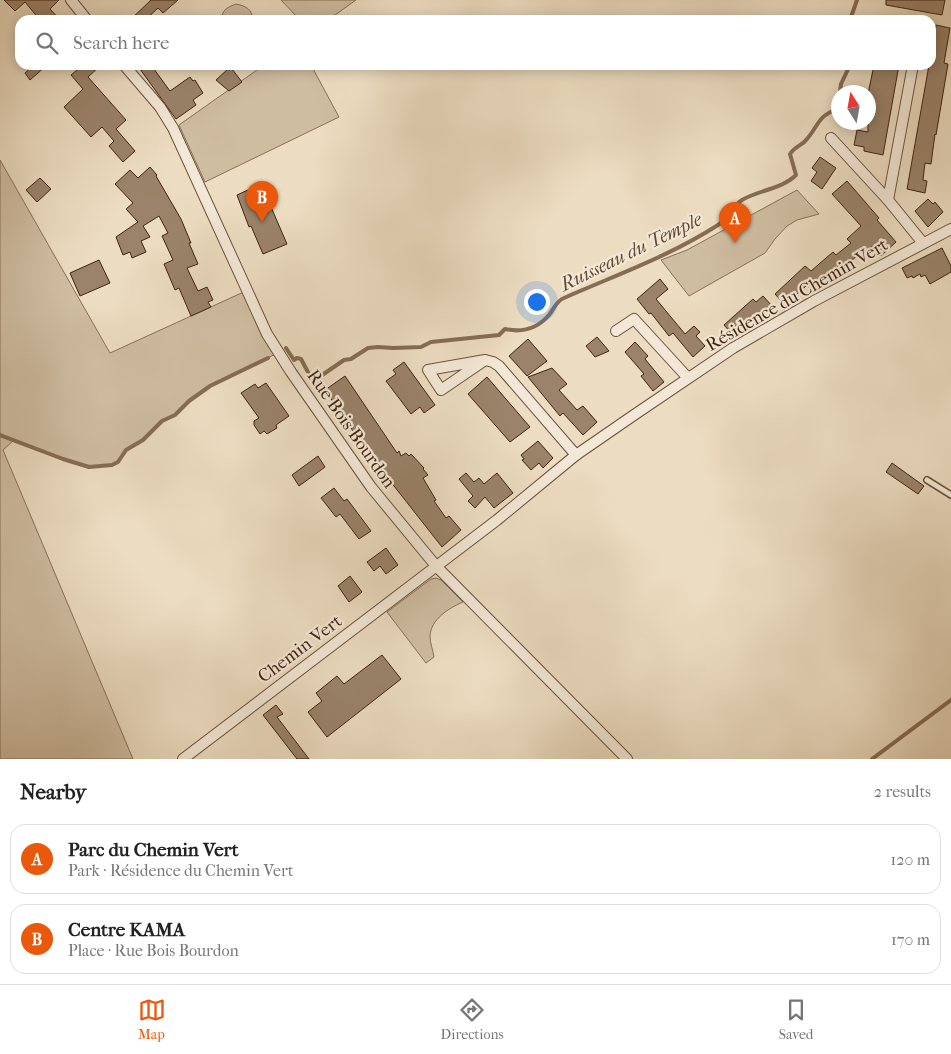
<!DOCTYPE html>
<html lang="en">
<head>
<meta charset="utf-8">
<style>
	body { margin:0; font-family:"IM FELL French Canon",serif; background:#f6f6f6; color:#222 }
	.compass { position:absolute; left:831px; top:85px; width:45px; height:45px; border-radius:50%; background:#fff; box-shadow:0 2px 12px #0003; rotate:349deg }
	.you { position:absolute; left:536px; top:301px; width:18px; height:18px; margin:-12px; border:4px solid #fff; border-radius:50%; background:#1a73e8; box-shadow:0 0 0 8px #1a73e833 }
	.badge { display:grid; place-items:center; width:32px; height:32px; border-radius:50%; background:#ea580c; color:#fff; font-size:16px; font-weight:700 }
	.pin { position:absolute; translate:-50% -41px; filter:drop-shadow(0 1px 2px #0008) }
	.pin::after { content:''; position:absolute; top:26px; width:18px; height:15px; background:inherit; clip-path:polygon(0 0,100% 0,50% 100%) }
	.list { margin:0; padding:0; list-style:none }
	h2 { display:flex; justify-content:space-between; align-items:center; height:65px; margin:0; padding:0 20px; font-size:21px }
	h2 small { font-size:16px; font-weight:400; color:#767676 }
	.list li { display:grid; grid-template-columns:32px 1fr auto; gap:15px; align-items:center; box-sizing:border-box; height:70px; margin:0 10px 10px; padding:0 10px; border:1px solid #e0e0e0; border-radius:15px }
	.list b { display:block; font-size:19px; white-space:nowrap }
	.list p { margin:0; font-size:16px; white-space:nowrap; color:#767676 }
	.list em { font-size:16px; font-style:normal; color:#767676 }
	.icon { flex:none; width:28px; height:28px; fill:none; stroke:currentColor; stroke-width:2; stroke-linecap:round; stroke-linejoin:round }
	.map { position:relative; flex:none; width:951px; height:759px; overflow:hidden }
	.search { position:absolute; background:#fff; box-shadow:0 2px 12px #0003; left:15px; right:15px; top:15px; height:55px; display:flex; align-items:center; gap:12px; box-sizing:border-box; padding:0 18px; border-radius:15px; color:#767676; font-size:19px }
	.sheet { height:225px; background:#fff }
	nav { display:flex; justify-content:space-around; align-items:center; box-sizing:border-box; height:70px; border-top:1px solid #e0e0e0; background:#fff; font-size:14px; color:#767676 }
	nav a { display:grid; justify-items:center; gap:2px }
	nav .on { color:#ea580c }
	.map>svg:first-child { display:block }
	.green { fill:#cfbda2; stroke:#887057 }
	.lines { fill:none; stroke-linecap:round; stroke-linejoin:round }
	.stream { stroke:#856c53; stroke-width:4 }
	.building { fill:#9a836a; stroke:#41230c }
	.lane-casing { stroke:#6c5139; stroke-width:8 }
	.street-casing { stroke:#6c5139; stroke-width:12 }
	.lane { stroke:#f3e8d7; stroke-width:5 }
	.street { stroke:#f3e8d7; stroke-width:10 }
	.labels { text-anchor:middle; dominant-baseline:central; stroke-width:4.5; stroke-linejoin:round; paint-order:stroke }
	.street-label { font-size:18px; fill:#41230c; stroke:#f3e8d7 }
	.water-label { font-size:19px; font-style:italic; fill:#634830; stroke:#f3e8d7 }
</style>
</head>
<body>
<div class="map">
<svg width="951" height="759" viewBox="0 0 951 759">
	<rect width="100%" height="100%" fill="#ecdcc1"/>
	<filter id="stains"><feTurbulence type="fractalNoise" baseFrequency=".004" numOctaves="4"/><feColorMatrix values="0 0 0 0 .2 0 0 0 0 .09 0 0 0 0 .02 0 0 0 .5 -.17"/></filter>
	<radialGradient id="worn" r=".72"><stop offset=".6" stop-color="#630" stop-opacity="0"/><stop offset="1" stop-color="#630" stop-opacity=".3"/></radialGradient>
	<g class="green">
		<path d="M281,0H356L328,20H300Z"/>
		<path d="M236,4C246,6 252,9 253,20H222C221,10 228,7 236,4Z"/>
		<path d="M264,65H311L339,117L205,182L179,125Z"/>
		<path d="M0,160L110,353L248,290L279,352L255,365L210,386L189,401L175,415L162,421L143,440L126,450L118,462L112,465L89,467L63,459L14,440L3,450L133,759H0Z"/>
		<path d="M797,190L819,214L797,220L787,226L775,239L765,253L689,296L661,260L687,250Z"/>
		<path d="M436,578L441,580L463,602C449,608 431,619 430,636C430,643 433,650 434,657L426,663L387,612L431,579Z"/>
	</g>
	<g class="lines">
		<g class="stream">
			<path d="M850,20L857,0"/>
			<path d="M840,92L841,84L850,65"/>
			<path d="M286,348L294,360L297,358L301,359L310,376L315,380L344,360L351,359L368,348L378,347L393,348L421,347L431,342L499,335L505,329C523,333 537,329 549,315C554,309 556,301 564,298C616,275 670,256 718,225C728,219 732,206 742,200C759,190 782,189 796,175L790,154C796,145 802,146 807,139C819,125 817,117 837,109L838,103"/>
			<path d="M0,435L63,459L89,467L112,465L118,462L126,450L143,440L162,421L175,415L189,401L210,386L268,358"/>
			<path d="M872,759L951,700"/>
		</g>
	</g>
	<g class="building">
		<path d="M4,0H59L50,9L60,20H40L25,2L15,11Z"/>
		<path d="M151,0H178L163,13L158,8L145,20H130Z"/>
		<path d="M886,0H945L942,15L886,5Z"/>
		<path d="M936,25L950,28L944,63L948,64L936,135L935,134L931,164L925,163L923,180L927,181L925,193L907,189L929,65H931V55Z"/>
		<path d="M34,65H47L30,80L25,73Z"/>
		<path d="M83,65H101L88,77L126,120L116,129L135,151L123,162L109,146L114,141L102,127L91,137L64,107L83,89L71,75Z"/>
		<path d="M137,65H151L170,91L190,77L193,81L195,80L203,93L193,100L196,105L176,119Z"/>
		<path d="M874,65H899L883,155L864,151V147L854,145L857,130L868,132V94Z"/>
		<path d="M228,69L229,70L232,69L242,82L229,91L216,80Z"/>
		<path d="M820,157L836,168L822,189L811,181L817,172L812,168Z"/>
		<path d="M150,167L157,175L156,176L181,219L191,243H189L198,264L187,268L198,291L207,287L213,300L208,302L211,307L191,316L179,288L175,290L164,264L173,260L162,236L168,233L159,216L143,226L150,237L141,241L146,252L132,258L130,252L123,255L116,237L138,222L126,209L133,203L115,184L130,170L138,178Z"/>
		<path d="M40,178L51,189L37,202L26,190Z"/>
		<path d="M847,181L879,218L877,220L896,242L881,256L873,246L862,255L860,253L837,274L834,270L811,290L807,285L785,305L775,294L805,266L811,271L833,252L836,255L851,243L847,239L861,226L832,194Z"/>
		<path d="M261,184L287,244L263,254L251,226L249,227L237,195Z"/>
		<path d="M928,199L933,204L935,202L943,212L928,227L915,211Z"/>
		<path d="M942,248L951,266V272L930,284L925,275L921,277L920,274L913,278L912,276L907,278L902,268Z"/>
		<path d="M99,260L110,283L80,296L70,273Z"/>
		<path d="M660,279L668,289L656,299L685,334L694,326L700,332L696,336L705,346L693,357L673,333L669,336L651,313L649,314L637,299Z"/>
		<path d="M763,296L773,307L759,319L756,316L733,335L724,325L753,299L756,302Z"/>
		<path d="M597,337L609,351L595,357L586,346Z"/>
		<path d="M528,339L547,361L527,376L509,356Z"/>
		<path d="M635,342L648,356L645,359L664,382L653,391L641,376L644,374L625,352Z"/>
		<path d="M404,362L435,405L424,413L420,407L411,414L386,381L396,374L393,370Z"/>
		<path d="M552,368L567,384L559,390L577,410L583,406L597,422L583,435L563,413L560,416L528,377Z"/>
		<path d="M345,376L397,453L399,451L401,456L406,453L409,456L411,454L424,468L423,469L428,475L423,478L436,500L434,501L446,518L449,516L461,530L442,547L368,453L325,390Z"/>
		<path d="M487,377L530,427L510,442L468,394Z"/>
		<path d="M266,383L289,416L276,425L277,428L267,434L264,431L260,434L254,425V421L259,418L241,393L255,384L258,388Z"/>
		<path d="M538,441L553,458L543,468L539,463L531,470L522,460L524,459L521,455Z"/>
		<path d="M318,456L325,467L299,486L292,475Z"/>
		<path d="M892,463L924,486L918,494L886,472Z"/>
		<path d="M466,473L474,482L479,478L484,484L497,473L513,493L494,508L485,497L475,508L468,501L473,496L459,479Z"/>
		<path d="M334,488L344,501L347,499L371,531L359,539L340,514L336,517L321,498Z"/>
		<path d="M386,548L398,565L386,574L380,566L374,571L367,562Z"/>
		<path d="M350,576L362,592L349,602L338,586Z"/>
		<path d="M382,655L401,679L327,737L308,712L322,701L316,693L337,676L344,684Z"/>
		<path d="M276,705L283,714L277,717L309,759H297L263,715Z"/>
	</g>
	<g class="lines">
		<g class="lane-casing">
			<path id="lane" d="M927,480L951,495"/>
		</g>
		<g class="street-casing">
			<g id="street">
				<path d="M71,0L87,20"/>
				<path d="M124,65L160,107L173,128L267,334L291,372L371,487L436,566L627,759"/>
				<path d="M831,138L888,200L923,243"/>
				<path d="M888,200L913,65"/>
				<path d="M616,331L634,319L688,378"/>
				<path d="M485,360L441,390L428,370L485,360L493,362L499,366L576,455"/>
				<path d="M183,759L497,520L576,455L634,415L733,348L814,301L951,229"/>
			</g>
		</g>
		<use href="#lane" class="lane"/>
		<use href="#street" class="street"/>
	</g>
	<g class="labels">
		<g class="street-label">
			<text transform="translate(797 295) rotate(-30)">Résidence du Chemin Vert</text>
			<text transform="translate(351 429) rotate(55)">Rue Bois Bourdon</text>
			<text transform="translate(300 649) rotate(-37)">Chemin Vert</text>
		</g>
		<g class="water-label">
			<text transform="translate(631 252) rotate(-26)">Ruisseau du Temple</text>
		</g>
	</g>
	<rect width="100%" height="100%" filter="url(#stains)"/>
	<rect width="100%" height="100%" fill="url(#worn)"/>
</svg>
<svg class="compass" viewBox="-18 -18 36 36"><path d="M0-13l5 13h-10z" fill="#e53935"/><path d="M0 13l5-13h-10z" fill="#767676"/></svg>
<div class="you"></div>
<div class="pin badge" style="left:735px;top:243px">A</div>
<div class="pin badge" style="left:262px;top:222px">B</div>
<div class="search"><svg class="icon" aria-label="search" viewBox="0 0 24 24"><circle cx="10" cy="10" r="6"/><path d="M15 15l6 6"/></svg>Search here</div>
</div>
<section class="sheet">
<h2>Nearby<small>2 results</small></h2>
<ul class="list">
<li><span class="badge">A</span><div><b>Parc du Chemin Vert</b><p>Park · Résidence du Chemin Vert</p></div><em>120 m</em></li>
<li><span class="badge">B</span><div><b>Centre KAMA</b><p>Place · Rue Bois Bourdon</p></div><em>170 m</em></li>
</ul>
</section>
<nav>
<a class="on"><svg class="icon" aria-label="map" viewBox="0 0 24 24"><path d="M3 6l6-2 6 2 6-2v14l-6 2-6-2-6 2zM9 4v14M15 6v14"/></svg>Map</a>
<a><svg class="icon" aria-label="directions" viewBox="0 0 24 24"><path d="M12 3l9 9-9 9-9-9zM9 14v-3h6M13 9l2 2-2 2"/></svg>Directions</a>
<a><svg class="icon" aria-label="saved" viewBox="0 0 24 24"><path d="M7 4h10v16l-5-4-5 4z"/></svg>Saved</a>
</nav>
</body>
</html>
